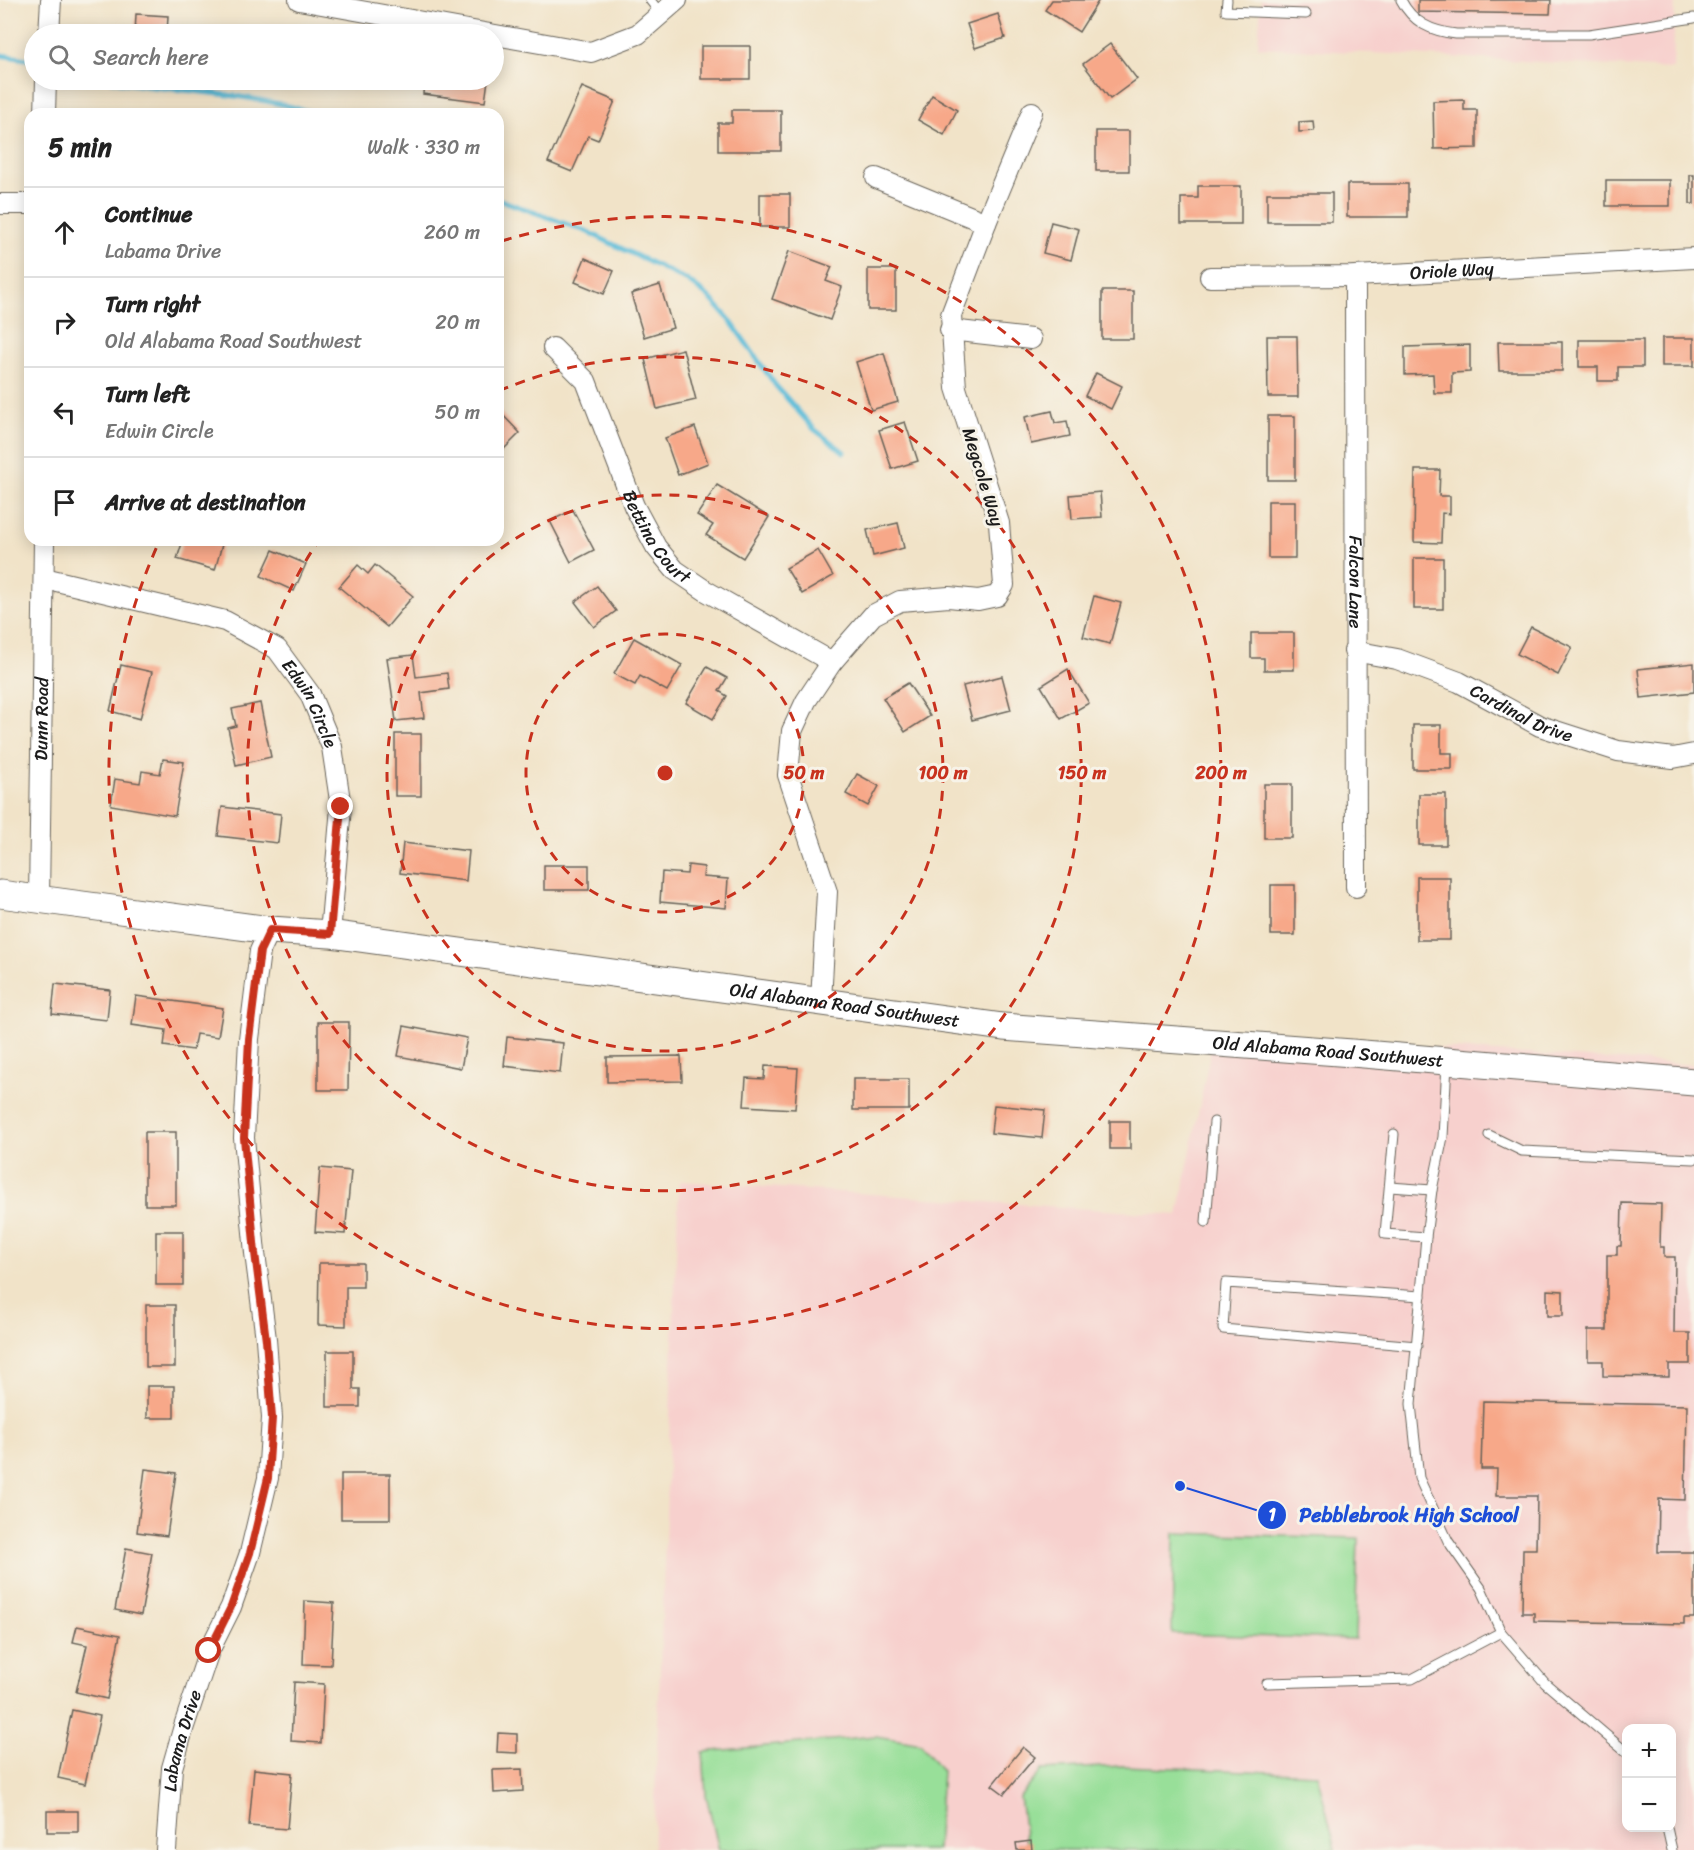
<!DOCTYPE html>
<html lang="en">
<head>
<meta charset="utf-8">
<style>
	body { margin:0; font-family:Sriracha,sans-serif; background:#f6f6f6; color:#222 }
	.controls { position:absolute; right:18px; bottom:18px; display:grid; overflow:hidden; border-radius:12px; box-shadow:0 3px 15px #0003 }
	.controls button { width:54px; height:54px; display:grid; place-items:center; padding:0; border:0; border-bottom:2px solid #e0e0e0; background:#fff; color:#222; font:30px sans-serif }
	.stop { position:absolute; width:18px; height:18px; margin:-14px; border:4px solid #c8321e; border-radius:50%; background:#fff }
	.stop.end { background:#c8321e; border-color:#fff; box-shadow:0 2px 6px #0008 }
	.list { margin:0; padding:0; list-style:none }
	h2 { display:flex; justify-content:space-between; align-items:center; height:78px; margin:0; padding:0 24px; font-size:26px }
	h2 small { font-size:20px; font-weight:400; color:#767676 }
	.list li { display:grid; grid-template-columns:39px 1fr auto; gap:18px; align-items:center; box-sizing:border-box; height:90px; padding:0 24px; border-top:2px solid #e0e0e0 }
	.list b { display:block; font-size:22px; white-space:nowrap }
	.list p { margin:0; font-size:20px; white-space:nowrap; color:#767676 }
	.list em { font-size:20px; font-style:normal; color:#767676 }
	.icon { flex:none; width:33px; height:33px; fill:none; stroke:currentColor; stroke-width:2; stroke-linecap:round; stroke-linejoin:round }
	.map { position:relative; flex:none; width:1694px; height:1850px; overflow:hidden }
	.search { position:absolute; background:#fff; box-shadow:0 3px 15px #0003; left:24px; top:24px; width:480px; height:66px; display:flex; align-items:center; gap:15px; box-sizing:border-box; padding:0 21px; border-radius:33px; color:#767676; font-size:22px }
	.panel { position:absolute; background:#fff; box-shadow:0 3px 15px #0003; left:24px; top:108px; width:480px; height:438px; border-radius:18px }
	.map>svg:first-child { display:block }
	.built { fill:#f7d0cd; fill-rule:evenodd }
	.green { fill:#98df99; stroke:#5a7e5a; stroke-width:1.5 }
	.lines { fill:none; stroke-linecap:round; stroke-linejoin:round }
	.stream { stroke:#59bbd8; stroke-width:5 }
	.building { fill:#f7a889 }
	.lane-casing { stroke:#676258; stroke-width:11 }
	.street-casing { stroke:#676258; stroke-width:22 }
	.secondary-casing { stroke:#676258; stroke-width:29 }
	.lane { stroke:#fff; stroke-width:9 }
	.street { stroke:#fff; stroke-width:20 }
	.secondary { stroke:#fff; stroke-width:27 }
	.route { stroke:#c8321e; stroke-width:8 }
	.ring { fill:none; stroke:#c8321e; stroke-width:3; stroke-dasharray:10 8 }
	.labels { text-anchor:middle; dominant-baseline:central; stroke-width:6; stroke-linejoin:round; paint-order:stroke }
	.street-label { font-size:18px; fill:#1c1c1c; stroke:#f7f3e8 }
	.centre { fill:#c8321e; stroke:#f7f3e8; stroke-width:3 }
	.ring-label { font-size:18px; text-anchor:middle; font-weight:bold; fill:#c8321e; stroke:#f7f3e8; stroke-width:6; stroke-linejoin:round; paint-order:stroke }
	.leader { fill:none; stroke:#1d4ed8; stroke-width:2 }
	.callout-dot { fill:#1d4ed8; stroke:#f7f3e8; stroke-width:2 }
	.mark-label { font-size:18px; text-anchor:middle; font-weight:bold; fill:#fff }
	.callout-label { font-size:20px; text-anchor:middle; font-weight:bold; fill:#1d4ed8; stroke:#f7f3e8; stroke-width:6; stroke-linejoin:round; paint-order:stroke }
</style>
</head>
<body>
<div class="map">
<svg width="1694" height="1850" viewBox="0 0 1694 1850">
	<rect width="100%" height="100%" fill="#f7f3e8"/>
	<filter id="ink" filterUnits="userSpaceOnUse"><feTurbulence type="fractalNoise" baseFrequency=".0167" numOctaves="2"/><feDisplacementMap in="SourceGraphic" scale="12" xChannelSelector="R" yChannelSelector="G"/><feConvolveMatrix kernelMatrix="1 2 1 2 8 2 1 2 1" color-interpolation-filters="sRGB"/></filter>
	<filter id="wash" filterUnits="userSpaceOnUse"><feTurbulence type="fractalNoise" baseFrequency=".008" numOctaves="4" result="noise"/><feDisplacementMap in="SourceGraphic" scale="24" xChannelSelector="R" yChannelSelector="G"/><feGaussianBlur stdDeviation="1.35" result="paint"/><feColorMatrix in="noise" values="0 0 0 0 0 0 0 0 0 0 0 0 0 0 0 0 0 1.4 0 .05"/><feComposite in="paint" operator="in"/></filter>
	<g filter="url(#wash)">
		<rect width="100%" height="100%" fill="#f1e3c8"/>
		<g class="built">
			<path d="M1261,0H1675L1673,69L1258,47Z"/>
			<path d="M1214,1033L1694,1065V1850H653L679,1181L1178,1215ZM1626,1728H1672V1828H1626Z"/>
		</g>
		<g class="green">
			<path d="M1174,1533L1358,1538L1355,1639L1172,1634Z"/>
			<path d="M876,1736L921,1744L942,1771L937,1850H719L706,1795L703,1752Z"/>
			<path d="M1123,1766L1317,1774L1336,1850H1027L1020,1797L1042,1770Z"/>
		</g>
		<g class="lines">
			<g class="stream">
				<path d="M0,55L34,60"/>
				<path d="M110,80C140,87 171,88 202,92C241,96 280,102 317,114"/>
				<path d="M498,199L588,232L688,281L710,298L729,319L776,386L814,429L844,452"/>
			</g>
		</g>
		<g id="blocks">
			<g class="building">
				<path d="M1052,0H1099L1079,32L1045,10Z"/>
				<path d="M1418,0H1551L1550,14L1418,12Z"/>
				<path d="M136,14L168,16L167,34H135Z"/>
				<path d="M998,14L1005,38L975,48L967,24Z"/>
				<path d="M1110,44L1137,79L1110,99L1083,64Z"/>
				<rect x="701" y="46" width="49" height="33"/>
				<path d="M424,80H488L485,102L423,94Z"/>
				<path d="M582,87L615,101L598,140L588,136L572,172L548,162Z"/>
				<path d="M932,95L957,110L944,135L918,120Z"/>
				<path d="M1464,100V110H1477V148L1434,149L1433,101Z"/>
				<path d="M732,110H781V151H718V123H732Z"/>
				<path d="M1313,121L1314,131L1299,132V122Z"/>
				<rect x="1096" y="131" width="33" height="40"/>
				<rect x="1690" y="175" width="4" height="29"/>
				<rect x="1606" y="180" width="64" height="26"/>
				<rect x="1347" y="184" width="61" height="33"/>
				<path d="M1198,186H1241V224H1181V198H1198Z"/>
				<rect x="1267" y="193" width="65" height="29"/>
				<rect x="760" y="194" width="30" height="33"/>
				<path d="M1051,222L1079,229L1071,260L1043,253Z"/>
				<path d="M789,251L832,267L826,281L842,287L830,320L772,299Z"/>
				<path d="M585,258L614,271L604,294L575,282Z"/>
				<rect x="868" y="269" width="28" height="41"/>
				<path d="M660,285L673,328L644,337L631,294Z"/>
				<rect x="1102" y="291" width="31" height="48"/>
				<path d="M1267,336H1297L1298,397H1268Z"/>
				<rect x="1662" y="338" width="32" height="28"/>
				<path d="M1579,340H1643V367H1618V381H1598V367H1579Z"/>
				<path d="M1498,342H1562V371H1499Z"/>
				<path d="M1470,345V372L1452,373V393H1434L1433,374L1405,375V347Z"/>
				<path d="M683,349L696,400L657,409L645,359Z"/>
				<path d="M884,353L898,402L871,410L856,362Z"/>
				<path d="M1096,373L1122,386L1111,409L1085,396Z"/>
				<path d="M498,410L520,433L499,454L498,452Z"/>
				<path d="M1052,411L1055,423L1067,421L1070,436L1031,444L1025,417Z"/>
				<rect x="1268" y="416" width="27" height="64"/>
				<path d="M905,422L918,461L892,469L879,430Z"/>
				<path d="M695,427L708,463L678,475L665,438Z"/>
				<path d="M1415,470H1440L1439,496H1450V514L1442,513L1441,543L1414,542Z"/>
				<path d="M717,485L769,517L743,558L706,535L713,525L697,515Z"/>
				<path d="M1100,492L1102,517L1072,519L1070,495Z"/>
				<rect x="1268" y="501" width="27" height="57"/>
				<path d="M573,510L594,550L571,562L550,521Z"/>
				<path d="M898,523L904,548L873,556L867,530Z"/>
				<path d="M183,540L223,541L215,570L177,559Z"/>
				<path d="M273,550L306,564L294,591L261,576Z"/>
				<path d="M818,550L833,576L802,594L786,568Z"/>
				<rect x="1414" y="558" width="29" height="51"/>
				<path d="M358,565L368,574L375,565L413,596L387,627L339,587Z"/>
				<path d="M597,586L616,611L594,627L575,602Z"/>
				<path d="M1094,596L1121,603L1110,644L1083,637Z"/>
				<path d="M1531,627L1572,647L1558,675L1517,654Z"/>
				<path d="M1251,633H1294V670H1264V658H1251Z"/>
				<path d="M634,638L682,665L667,691L640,676L635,685L614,674Z"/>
				<path d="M413,655L416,677L447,673L449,689L421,693L424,718L396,721L387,658Z"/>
				<path d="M1694,663V692L1641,698L1638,669Z"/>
				<path d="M121,665L152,672L140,719L110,711Z"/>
				<path d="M707,667L727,678L719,691L727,696L713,719L686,703Z"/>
				<path d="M1068,669L1089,703L1061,719L1041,686Z"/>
				<path d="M1002,676L1011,710L972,720L963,686Z"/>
				<path d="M908,683L930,716L905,732L883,698Z"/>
				<path d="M260,703L271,757L236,765L228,728L236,726L232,709Z"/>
				<path d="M1413,725H1441V753H1452V769H1413Z"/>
				<rect x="395" y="734" width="26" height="62"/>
				<path d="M163,759L184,762L175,816L111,805L115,779L140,783L142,771L160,774Z"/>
				<path d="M857,774L879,786L868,806L846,794Z"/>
				<rect x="1264" y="784" width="28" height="54"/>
				<rect x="1419" y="794" width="27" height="51"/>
				<path d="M222,807L281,814L278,843L218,836Z"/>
				<path d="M403,843L469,851L466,881L400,873Z"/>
				<rect x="544" y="865" width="45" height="25"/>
				<path d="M688,865L704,867L703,877L728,879L726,908L660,902L662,872L687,874Z"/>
				<rect x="1417" y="877" width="33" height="63"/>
				<rect x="1271" y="885" width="24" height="50"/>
				<path d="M55,984L110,990L107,1020L52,1014Z"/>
				<path d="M136,996L223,1008L218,1037L196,1034L193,1050L164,1046L166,1030L132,1025Z"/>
				<path d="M318,1022H349L348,1090H318Z"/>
				<path d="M404,1026L467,1038L461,1068L398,1056Z"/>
				<path d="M507,1037L563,1043L560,1073L504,1066Z"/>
				<path d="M681,1056L682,1081L607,1082V1057Z"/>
				<path d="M765,1066L798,1068L795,1109L744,1106L746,1078L764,1079Z"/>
				<rect x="853" y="1079" width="56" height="31"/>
				<path d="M994,1105L1045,1110L1042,1138L991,1133Z"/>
				<rect x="1110" y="1121" width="20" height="28"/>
				<rect x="145" y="1132" width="31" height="73"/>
				<path d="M320,1168L351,1171L345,1234L315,1232Z"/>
				<path d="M1622,1203L1661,1204L1660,1247H1664V1257H1675L1674,1333H1690V1364H1669V1377L1603,1376V1361H1588V1330H1607V1255H1617V1246H1621Z"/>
				<rect x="156" y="1231" width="27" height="54"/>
				<path d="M319,1263H363V1287H346V1326L318,1325Z"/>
				<path d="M1547,1290L1563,1291V1316H1547Z"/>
				<rect x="146" y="1305" width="29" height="62"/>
				<path d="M327,1351H353V1389H360V1407H327Z"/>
				<rect x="147" y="1386" width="27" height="32"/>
				<path d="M1483,1401L1687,1405L1685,1500L1659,1499L1658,1552H1694V1618H1684V1624L1534,1621V1613H1522L1523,1549H1536L1537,1496H1496L1497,1469H1481Z"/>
				<path d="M145,1469L176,1473L167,1536L137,1532Z"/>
				<rect x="341" y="1474" width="49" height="45"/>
				<path d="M126,1548L152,1553L141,1615L115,1610Z"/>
				<path d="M305,1601L334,1603L331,1665L303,1664Z"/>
				<path d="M77,1626L120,1635L107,1699L76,1692L87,1645L73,1642Z"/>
				<path d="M294,1682L324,1684L321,1743L291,1741Z"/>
				<path d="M72,1710L100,1716L85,1784L58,1778Z"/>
				<path d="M498,1733L517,1734V1753L497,1752Z"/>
				<path d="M1023,1747L1035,1757L1004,1794L992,1785Z"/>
				<path d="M254,1769L292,1773L287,1829L249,1826Z"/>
				<path d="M522,1769L523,1791L494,1793L493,1770Z"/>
				<rect x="47" y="1811" width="31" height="21"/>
				<path d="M1031,1841L1032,1850H1017L1016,1843Z"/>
			</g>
		</g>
	</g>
	<g filter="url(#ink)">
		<use href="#blocks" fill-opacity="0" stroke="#676258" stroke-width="1.5"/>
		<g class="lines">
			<g class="lane-casing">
				<g id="lane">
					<path d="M650,0L661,14"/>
					<path d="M1227,0L1226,11L1306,14"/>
					<path d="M1401,0C1413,23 1431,31 1456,34H1589L1694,18"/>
					<path d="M1447,1064L1443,1137L1432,1190L1426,1237L1411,1404L1419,1478L1448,1541L1481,1588L1501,1632L1545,1683L1626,1752"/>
					<path d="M1394,1134L1385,1234L1426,1237"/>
					<path d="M1489,1135L1522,1151L1694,1159"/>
					<path d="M1390,1187L1432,1190"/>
					<path d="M1206,1222L1214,1122"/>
					<path d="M1417,1346L1223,1329L1226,1283L1421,1296"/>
					<path d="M1267,1683L1412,1679L1501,1632"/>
					<path d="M1667,1828L1672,1850"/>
				</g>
			</g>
			<g class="street-casing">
				<g id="street">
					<path d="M299,0L591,52L638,34L677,0"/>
					<path d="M49,34L51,0"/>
					<path d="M45,114L46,80"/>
					<path d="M876,178L986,223"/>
					<path d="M0,204H30"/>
					<path id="s1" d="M1355,276L1356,887"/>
					<path id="s2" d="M1210,277L1355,276L1694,258"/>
					<path d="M950,330L1031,339"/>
					<path id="s3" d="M553,348L586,381L634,506L656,547L675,570L706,591L832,662"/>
					<path id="s4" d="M44,578L225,621L277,649L310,694L332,747L341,807L330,934"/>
					<path id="s5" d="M1354,651L1397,659L1459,682L1540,726L1618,751L1673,758L1694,754"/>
					<path id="s6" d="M39,899L44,540"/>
					<path d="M821,1001L827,892L788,775L792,731L806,701L832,662L873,615L900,601L949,597L978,600L997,596L1004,585L999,523L956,388L951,315L986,223L1032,112"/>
					<path id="s7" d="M166,1850L172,1768L184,1726L209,1651L231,1607L250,1553L268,1478L272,1418L266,1339L255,1253L244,1138L249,1039L260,951L270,930"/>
				</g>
			</g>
			<g class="secondary-casing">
				<g id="secondary">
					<path id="s8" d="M0,894L270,930L330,934L1003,1027L1352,1053L1694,1082"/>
				</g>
			</g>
			<use href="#lane" class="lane"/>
			<use href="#street" class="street"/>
			<use href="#secondary" class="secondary"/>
		</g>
	</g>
	<g class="lines" filter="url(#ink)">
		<path class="route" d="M209,1651L231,1607L250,1553L268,1478L272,1418L266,1340L255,1253L244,1138L249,1039L260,951L270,930L330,934L341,807"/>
	</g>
	<g class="ring">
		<circle cx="665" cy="773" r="139"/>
		<circle cx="665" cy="773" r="278"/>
		<path d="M499 391A417 417 0 1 1 317 543"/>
		<path d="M502 241A556 556 0 1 1 159 542"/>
	</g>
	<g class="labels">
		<g class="street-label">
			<text stroke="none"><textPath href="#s2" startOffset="242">Oriole Way</textPath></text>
			<text transform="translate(983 477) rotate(73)">Megcole Way</text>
			<text stroke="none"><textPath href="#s3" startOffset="219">Bettina Court</textPath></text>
			<text stroke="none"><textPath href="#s1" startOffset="306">Falcon Lane</textPath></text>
			<text stroke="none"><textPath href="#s4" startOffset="309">Edwin Circle</textPath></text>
			<text stroke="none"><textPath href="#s5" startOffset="180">Cardinal Drive</textPath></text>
			<text stroke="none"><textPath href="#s6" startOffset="180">Dunn Road</textPath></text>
			<text stroke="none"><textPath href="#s8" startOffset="852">Old Alabama Road Southwest</textPath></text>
			<text stroke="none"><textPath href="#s8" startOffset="1338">Old Alabama Road Southwest</textPath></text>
			<text stroke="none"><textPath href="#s7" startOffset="111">Labama Drive</textPath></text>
		</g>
	</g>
	<circle cx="665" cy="773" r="9" class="centre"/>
	<g class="ring-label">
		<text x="804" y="779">50 m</text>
		<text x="943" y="779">100 m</text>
		<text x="1082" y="779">150 m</text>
		<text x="1221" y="779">200 m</text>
	</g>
	<path class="leader" d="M1180 1486L1272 1515"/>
	<g class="callout-dot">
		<circle cx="1180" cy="1486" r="6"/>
		<circle cx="1272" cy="1515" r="15"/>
	</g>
	<g class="mark-label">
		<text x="1272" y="1521">1</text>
	</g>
	<g class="callout-label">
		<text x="1409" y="1522">Pebblebrook High School</text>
	</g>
</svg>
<div class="controls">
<button>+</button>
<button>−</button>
</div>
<div class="stop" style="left:209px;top:1651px"></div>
<div class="stop end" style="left:341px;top:807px"></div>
<div class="search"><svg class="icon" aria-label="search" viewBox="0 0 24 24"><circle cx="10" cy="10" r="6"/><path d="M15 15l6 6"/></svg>Search here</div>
<section class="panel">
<h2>5 min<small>Walk · 330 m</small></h2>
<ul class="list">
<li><svg class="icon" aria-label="ahead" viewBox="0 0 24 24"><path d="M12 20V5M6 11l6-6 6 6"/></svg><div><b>Continue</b><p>Labama Drive</p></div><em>260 m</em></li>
<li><svg class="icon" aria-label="right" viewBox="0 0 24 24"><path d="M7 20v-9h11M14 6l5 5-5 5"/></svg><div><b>Turn right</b><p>Old Alabama Road Southwest</p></div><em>20 m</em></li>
<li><svg class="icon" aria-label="left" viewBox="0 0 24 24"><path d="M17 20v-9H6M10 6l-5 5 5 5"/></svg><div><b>Turn left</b><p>Edwin Circle</p></div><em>50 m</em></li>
<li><svg class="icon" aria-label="arrive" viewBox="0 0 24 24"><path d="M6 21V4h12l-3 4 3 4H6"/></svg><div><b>Arrive at destination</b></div></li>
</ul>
</section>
</div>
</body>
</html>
